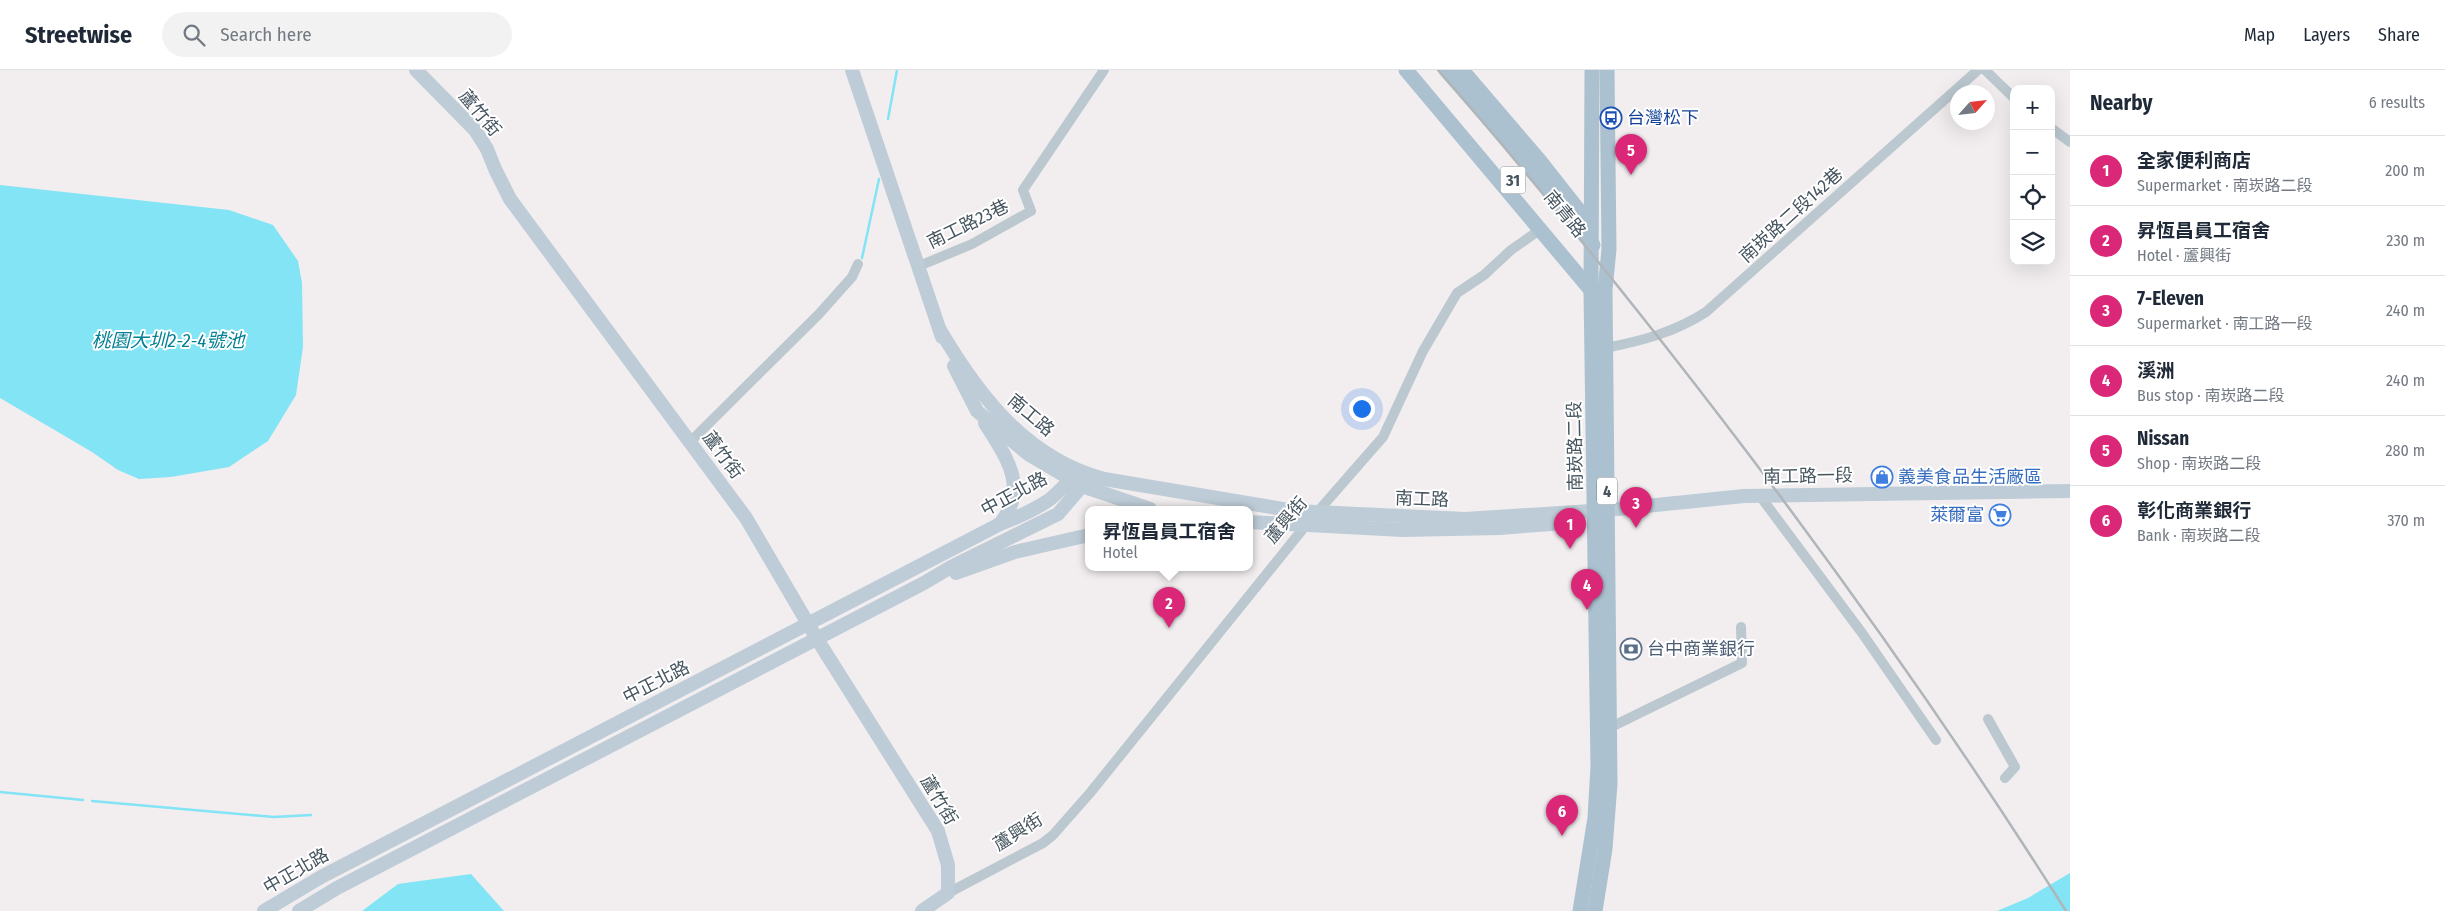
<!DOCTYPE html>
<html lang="en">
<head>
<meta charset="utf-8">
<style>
	body { margin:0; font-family:"Fira Sans Condensed","Noto Sans TC",sans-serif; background:#f2f2f3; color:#1f2937 }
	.controls { position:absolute; right:15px; top:15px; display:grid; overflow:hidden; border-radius:10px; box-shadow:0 5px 20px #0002 }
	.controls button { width:45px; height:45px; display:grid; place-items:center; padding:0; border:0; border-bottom:1px solid #e0e1e3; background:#fff; color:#1f2937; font:25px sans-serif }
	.compass { position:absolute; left:1950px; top:15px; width:45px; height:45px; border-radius:50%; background:#fff; box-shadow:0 5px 20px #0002; rotate:63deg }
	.you { position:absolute; left:1361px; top:338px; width:18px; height:18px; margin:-12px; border:4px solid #fff; border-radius:50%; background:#1a73e8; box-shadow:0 0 0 8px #1a73e833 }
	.badge { display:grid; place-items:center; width:32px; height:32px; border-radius:50%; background:#db2777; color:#fff; font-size:16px; font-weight:700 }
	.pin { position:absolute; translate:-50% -41px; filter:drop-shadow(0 1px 2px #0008) }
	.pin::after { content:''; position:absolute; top:26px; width:18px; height:15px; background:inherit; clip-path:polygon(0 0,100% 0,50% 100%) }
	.popup { position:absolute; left:1085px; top:436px; width:168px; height:65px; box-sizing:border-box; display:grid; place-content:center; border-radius:10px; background:#fff; filter:drop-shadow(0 1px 4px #0005); font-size:16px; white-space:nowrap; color:#747a83 }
	.popup b { font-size:19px; color:#1f2937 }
	.popup::after { content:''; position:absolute; left:50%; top:100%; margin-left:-10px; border:10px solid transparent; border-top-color:#fff }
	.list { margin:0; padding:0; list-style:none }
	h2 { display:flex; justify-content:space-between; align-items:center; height:65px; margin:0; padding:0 20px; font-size:21px }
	h2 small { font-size:16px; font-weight:400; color:#747a83 }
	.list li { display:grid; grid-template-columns:32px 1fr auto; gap:15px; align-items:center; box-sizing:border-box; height:70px; padding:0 20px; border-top:1px solid #e0e1e3 }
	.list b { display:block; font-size:19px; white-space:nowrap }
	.list p { margin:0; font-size:16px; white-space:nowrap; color:#747a83 }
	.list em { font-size:16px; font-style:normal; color:#747a83 }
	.icon { flex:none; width:28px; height:28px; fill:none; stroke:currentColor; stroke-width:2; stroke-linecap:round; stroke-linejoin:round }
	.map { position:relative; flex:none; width:2070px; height:841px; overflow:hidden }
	header { display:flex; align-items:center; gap:30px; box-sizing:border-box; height:70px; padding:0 25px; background:#fff; border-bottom:1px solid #e0e1e3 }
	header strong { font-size:24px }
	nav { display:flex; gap:28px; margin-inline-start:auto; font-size:18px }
	.search { width:350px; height:45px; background:#f2f2f3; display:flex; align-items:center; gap:12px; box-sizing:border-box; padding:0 18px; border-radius:28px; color:#747a83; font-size:19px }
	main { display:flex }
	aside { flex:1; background:#fff }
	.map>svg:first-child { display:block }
	.water { fill:#82e4f4 }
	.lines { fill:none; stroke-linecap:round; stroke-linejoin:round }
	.stream { stroke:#82e4f4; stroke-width:2.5 }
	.street { stroke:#bbc8cf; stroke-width:10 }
	.secondary { stroke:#beccd7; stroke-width:14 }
	.primary { stroke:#acc1d0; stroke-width:15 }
	.rail { stroke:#b0b5ba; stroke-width:2.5 }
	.labels { text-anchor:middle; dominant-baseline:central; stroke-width:4; stroke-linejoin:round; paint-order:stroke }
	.shield { fill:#fff; stroke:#7d878e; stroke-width:1 }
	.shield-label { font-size:16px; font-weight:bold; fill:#45545e }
	.street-label { font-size:18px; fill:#45545e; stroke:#fff }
	.transit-label { font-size:18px; fill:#164399; stroke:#fff; text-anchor:start }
	.shop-label { font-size:18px; fill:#366cbe; stroke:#fff; text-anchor:start }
	.service-label { font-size:18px; fill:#4e5e75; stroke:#fff; text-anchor:start }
	.water-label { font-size:19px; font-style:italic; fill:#038195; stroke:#fff }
</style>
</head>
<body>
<header>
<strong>Streetwise</strong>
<div class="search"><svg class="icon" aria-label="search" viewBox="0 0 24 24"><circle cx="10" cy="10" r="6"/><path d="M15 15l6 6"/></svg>Search here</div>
<nav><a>Map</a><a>Layers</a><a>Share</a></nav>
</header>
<main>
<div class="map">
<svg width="2070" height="841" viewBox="0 0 2070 841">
	<rect width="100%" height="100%" fill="#f2eeef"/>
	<g class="water">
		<path d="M0,115L229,140L273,155L298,191L302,213L303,277L296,325L268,371L229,397L171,407L139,409L118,400L92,382L0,328Z"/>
		<path d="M2070,803V841H1997L2028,828Z"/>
		<path d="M471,804L504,841H362L398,814Z"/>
	</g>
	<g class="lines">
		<g class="stream">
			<path d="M888,49L897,0"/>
			<path d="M862,188L879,109"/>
			<path d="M0,722L83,730"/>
			<path d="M92,731L274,747L311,745"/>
		</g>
		<g class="street">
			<path d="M1985,0L2014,28"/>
			<path d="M2051,58L2070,72"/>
			<path d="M919,196L972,174L1031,141L1023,120L1104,0"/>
			<path d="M1605,278C1642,271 1675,262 1706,242L1978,0"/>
			<path d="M690,372L819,244L852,207L858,194"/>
			<path d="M1760,426L1862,563L1936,670"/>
			<path d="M1988,649L2015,697L2005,708"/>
			<path d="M1609,658L1742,593L1741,557"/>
			<path d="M948,823L1043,773L1053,765L1090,723L1306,455L1383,367L1423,281L1457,223L1484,205L1511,180L1541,159"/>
		</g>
		<g class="secondary">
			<path d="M416,0L475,60L487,79L495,99L510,129L746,448L817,569L938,761L948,795V823L922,841"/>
			<path d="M852,0L942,267"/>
			<path d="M940,260C979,326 1026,388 1104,409L1295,441L1465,449L1607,440L1744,426L2070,421"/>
			<path d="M954,296L977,341L1028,384L1082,416L1150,439"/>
			<path d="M985,353C1005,386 1030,416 1000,454"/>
			<path d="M1249,452L1403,460L1499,458L1578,452"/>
			<path d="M956,503L1015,482L1089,465"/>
			<path d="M264,841L321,807L1000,454C1016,448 1034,440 1049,430C1061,421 1068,409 1082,403V416L1058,444L951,497L924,513L337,818L299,841"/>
		</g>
		<g class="primary">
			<path d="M1406,0L1595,225"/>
			<path d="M1446,0L1529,95L1593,175"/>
			<path d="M1462,0L1539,90L1591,156"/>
			<path d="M1580,841L1595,748L1598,696L1591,221L1592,0"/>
			<path d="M1595,841L1605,779L1610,714L1605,220L1609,179L1607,0"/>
		</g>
		<path class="rail" d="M1438,0C1517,90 1592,183 1666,277C1808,458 1943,646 2066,841"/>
	</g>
	<defs>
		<g id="bus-ring" transform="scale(1.125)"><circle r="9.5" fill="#fff" stroke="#1a4fb4" stroke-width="1.5"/><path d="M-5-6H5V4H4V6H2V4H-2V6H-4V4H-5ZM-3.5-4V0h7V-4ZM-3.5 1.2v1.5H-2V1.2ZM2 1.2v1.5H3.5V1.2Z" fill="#1a4fb4"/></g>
		<g id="shop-ring" transform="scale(1.125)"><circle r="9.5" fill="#fff" stroke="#3f7fe0" stroke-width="1.5"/><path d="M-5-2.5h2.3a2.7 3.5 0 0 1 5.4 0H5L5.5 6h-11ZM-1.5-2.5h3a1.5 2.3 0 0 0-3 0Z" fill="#3f7fe0"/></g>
		<g id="supermarket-ring" transform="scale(1.125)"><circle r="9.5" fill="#fff" stroke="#3f7fe0" stroke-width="1.5"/><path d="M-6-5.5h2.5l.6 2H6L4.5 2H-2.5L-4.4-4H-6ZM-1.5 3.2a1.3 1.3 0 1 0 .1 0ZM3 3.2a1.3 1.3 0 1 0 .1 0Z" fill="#3f7fe0"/></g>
		<g id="bank-ring" transform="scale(1.125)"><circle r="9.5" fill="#fff" stroke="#5c6f8a" stroke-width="1.5"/><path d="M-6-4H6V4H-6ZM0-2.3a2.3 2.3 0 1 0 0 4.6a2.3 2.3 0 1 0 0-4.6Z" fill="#5c6f8a"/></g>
	</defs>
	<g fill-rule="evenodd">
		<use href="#bus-ring" x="1611" y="48"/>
		<use href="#shop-ring" x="1882" y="407"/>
		<use href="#supermarket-ring" x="2000" y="445"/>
		<use href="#bank-ring" x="1631" y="579"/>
	</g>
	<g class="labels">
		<g class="shield">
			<rect x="1500.5" y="96.5" width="25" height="27" rx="4"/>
			<rect x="1597" y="407.5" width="20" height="27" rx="4"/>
		</g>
		<g class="shield-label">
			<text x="1513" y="110">31</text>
			<text x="1607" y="421">4</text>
		</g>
		<g class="street-label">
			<text transform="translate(480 43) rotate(50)">蘆竹街</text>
			<text transform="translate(1565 144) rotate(51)">南青路</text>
			<text transform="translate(1791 145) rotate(-42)">南崁路二段142巷</text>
			<text transform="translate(968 154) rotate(-26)">南工路23巷</text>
			<text transform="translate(1031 345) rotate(40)">南工路</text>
			<text transform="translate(1575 376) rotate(-91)">南崁路二段</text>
			<text transform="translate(723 385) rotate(53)">蘆竹街</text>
			<text transform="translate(1808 406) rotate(-1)">南工路一段</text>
			<text transform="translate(1014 424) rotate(-28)">中正北路</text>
			<text transform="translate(1422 429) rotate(2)">南工路</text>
			<text transform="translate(1286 450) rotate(-50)">蘆興街</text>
			<text transform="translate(656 612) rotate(-27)">中正北路</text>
			<text transform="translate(939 730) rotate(59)">蘆竹街</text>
			<text transform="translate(1018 762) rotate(-32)">蘆興街</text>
			<text transform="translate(296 801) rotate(-30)">中正北路</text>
		</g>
		<g class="transit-label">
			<text x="1627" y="48">台灣松下</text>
		</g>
		<g class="shop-label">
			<text x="1898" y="407">義美食品生活廠區</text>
			<text x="1984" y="445" text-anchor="end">萊爾富</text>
		</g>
		<g class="service-label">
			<text x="1647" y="579">台中商業銀行</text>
		</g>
		<g class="water-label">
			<text x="168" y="270">桃園大圳2-2-4號池</text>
		</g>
	</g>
</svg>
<div class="controls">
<button>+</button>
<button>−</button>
<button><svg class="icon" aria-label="locate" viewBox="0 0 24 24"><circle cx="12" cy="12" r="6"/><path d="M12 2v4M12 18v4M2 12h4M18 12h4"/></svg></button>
<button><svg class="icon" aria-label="layers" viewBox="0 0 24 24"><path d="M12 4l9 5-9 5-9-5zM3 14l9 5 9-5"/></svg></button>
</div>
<svg class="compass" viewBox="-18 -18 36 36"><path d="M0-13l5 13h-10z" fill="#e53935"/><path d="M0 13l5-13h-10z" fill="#747a83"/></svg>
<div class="you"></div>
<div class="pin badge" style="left:1570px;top:479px">1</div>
<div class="pin badge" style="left:1169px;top:558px">2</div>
<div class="popup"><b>昇恆昌員工宿舍</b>Hotel</div>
<div class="pin badge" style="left:1636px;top:458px">3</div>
<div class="pin badge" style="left:1587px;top:540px">4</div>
<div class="pin badge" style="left:1631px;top:105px">5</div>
<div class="pin badge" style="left:1562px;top:766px">6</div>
</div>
<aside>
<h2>Nearby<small>6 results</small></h2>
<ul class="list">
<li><span class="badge">1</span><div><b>全家便利商店</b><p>Supermarket · 南崁路二段</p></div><em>200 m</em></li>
<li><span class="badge">2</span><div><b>昇恆昌員工宿舍</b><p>Hotel · 蘆興街</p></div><em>230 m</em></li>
<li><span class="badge">3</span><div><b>7-Eleven</b><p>Supermarket · 南工路一段</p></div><em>240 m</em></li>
<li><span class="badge">4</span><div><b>溪洲</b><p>Bus stop · 南崁路二段</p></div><em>240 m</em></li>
<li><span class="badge">5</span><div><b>Nissan</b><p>Shop · 南崁路二段</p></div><em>280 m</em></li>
<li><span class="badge">6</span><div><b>彰化商業銀行</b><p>Bank · 南崁路二段</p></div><em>370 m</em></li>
</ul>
</aside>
</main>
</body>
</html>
